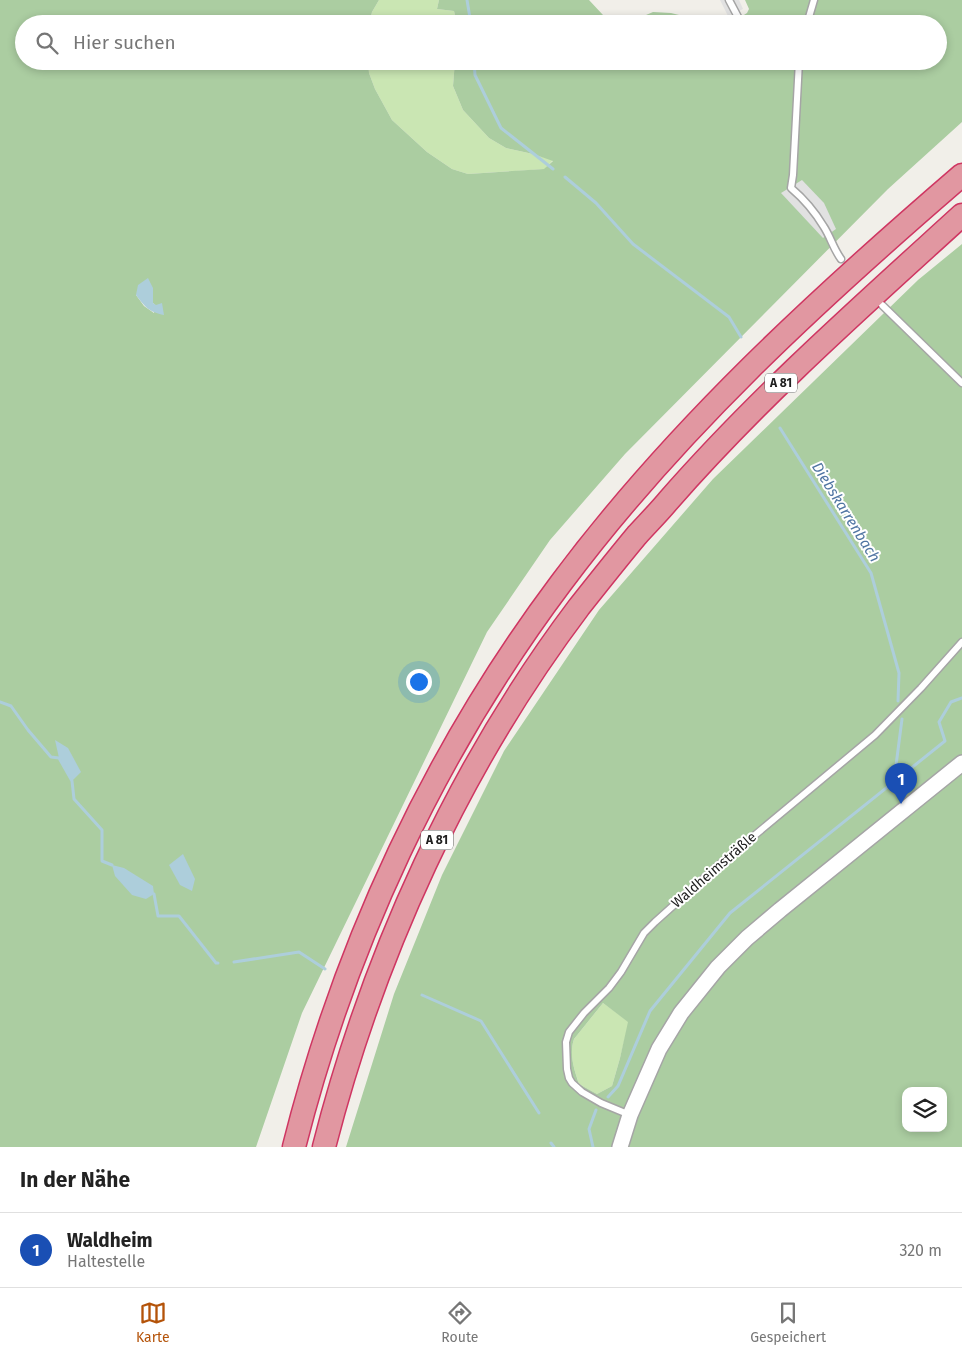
<!DOCTYPE html>
<html lang="de">
<head>
<meta charset="utf-8">
<style>
	body { margin:0; font-family:"Fira Sans",sans-serif; background:#f2f2f2; color:#222 }
	.controls { position:absolute; right:15px; bottom:15px; display:grid; overflow:hidden; border-radius:10px; box-shadow:0 2px 8px #0003 }
	.controls button { width:45px; height:45px; display:grid; place-items:center; padding:0; border:0; border-bottom:1px solid #e0e0e0; background:#fff; color:#222; font:25px sans-serif }
	.you { position:absolute; left:418px; top:681px; width:18px; height:18px; margin:-12px; border:4px solid #fff; border-radius:50%; background:#1a73e8; box-shadow:0 0 0 8px #1a73e833 }
	.badge { display:grid; place-items:center; width:32px; height:32px; border-radius:50%; background:#b45309; color:#fff; font-size:16px; font-weight:700 }
	.pin { position:absolute; translate:-50% -41px; filter:drop-shadow(0 1px 2px #0008) }
	.pin::after { content:''; position:absolute; top:26px; width:18px; height:15px; background:inherit; clip-path:polygon(0 0,100% 0,50% 100%) }
	.list { margin:0; padding:0; list-style:none }
	h2 { display:flex; justify-content:space-between; align-items:center; height:65px; margin:0; padding:0 20px; font-size:21px }
	h2 small { font-size:16px; font-weight:400; color:#767676 }
	.list li { display:grid; grid-template-columns:32px 1fr auto; gap:15px; align-items:center; box-sizing:border-box; height:75px; padding:0 20px; border-top:1px solid #e0e0e0 }
	.list b { display:block; font-size:19px; white-space:nowrap }
	.list p { margin:0; font-size:16px; white-space:nowrap; color:#767676 }
	.list em { font-size:16px; font-style:normal; color:#767676 }
	.icon { flex:none; width:28px; height:28px; fill:none; stroke:currentColor; stroke-width:2; stroke-linecap:round; stroke-linejoin:round }
	.map { position:relative; flex:none; width:962px; height:1147px; overflow:hidden }
	.search { position:absolute; background:#fff; box-shadow:0 2px 8px #0003; left:15px; right:15px; top:15px; height:55px; display:flex; align-items:center; gap:12px; box-sizing:border-box; padding:0 18px; border-radius:28px; color:#767676; font-size:19px }
	.sheet { height:140px; background:#fff }
	nav { display:flex; justify-content:space-around; align-items:center; box-sizing:border-box; height:70px; border-top:1px solid #e0e0e0; background:#fff; font-size:14px; color:#767676 }
	nav a { display:grid; justify-items:center; gap:2px }
	nav .on { color:#b45309 }
	.map>svg:first-child { display:block }
	.grass { fill:#cae6b3 }
	.forest { fill:#abcda1; fill-rule:evenodd }
	.parking { fill:#e1e1e1 }
	.water { fill:#adcedb }
	.lines { fill:none; stroke-linecap:round; stroke-linejoin:round }
	.stream { stroke:#adcedb; stroke-width:3 }
	.service-casing { stroke:#a5a5a5; stroke-width:9 }
	.tertiary-casing { stroke:#a5a5a5; stroke-width:18 }
	.motorway-casing { stroke:#cf3662; stroke-width:25 }
	.service { stroke:#fff; stroke-width:6 }
	.tertiary { stroke:#fff; stroke-width:15 }
	.motorway { stroke:#e197a1; stroke-width:22 }
	.labels { text-anchor:middle; dominant-baseline:central; stroke-width:4; stroke-linejoin:round; paint-order:stroke }
	.shield { fill:#fff; stroke:#646464; stroke-width:1 }
	.shield-label { font-size:12px; font-weight:bold; fill:#212121 }
	.street-label { font-size:14px; fill:#212121; stroke:#fff }
	.water-label { font-size:15px; font-style:italic; fill:#5176a3; stroke:#fff }
</style>
</head>
<body>
<div class="map">
<svg width="962" height="1147" viewBox="0 0 962 1147">
	<rect width="100%" height="100%" fill="#f1efe9"/>
	<g class="grass">
		<path d="M379,0H439L437,9L454,11L457,24H369L372,12Z"/>
		<path d="M368,61H455L453,86L463,110L489,138L506,148L533,154L553,160L545,169L468,174L452,169L427,152L392,120L375,89L369,73Z"/>
		<path d="M603,1003L629,1022L620,1058L612,1086L597,1094L579,1084C574,1069 569,1054 574,1039Z"/>
	</g>
	<g class="forest">
		<path d="M0,0H379L372,12L369,24H24V61H368L369,73L375,89L392,120L427,152L452,169L468,174L544,169L553,161L533,154L506,148L489,138L463,110L453,86L455,61H938V24H730L747,13L749,9L745,0H962V122L888,189L625,454L550,540L487,632L302,1013L256,1147H0ZM153,288V303L155,305L154,313L144,306L136,295Z"/>
		<path d="M439,0H589L603,15L632,21L653,12L671,13L687,17L695,15L700,24H457L454,11L437,9Z"/>
		<path d="M962,244V1147H346L394,994L442,875L504,751L599,610L713,479L918,280ZM603,1003L628,1022L620,1058L612,1086L597,1094L579,1084C574,1069 569,1054 574,1039ZM906,1091H943V1128H906Z"/>
	</g>
	<g class="parking">
		<path d="M720,0H739L743,9L728,16Z"/>
		<path d="M802,180L824,203L836,229L823,238L781,193Z"/>
	</g>
	<g class="water">
		<path d="M148,278L153,288V303L156,305L162,303L164,315C149,312 145,307 136,295L138,285Z"/>
		<path d="M55,740L68,748L81,772L72,781L59,758Z"/>
		<path d="M183,854L195,879L192,891L180,885L169,865Z"/>
		<path d="M112,865L124,868L153,886L154,894L146,899L132,895L115,876Z"/>
	</g>
	<g class="lines">
		<g class="stream">
			<path d="M467,0L471,24"/>
			<path d="M474,61L475,75L501,128L553,169"/>
			<path d="M565,177L596,203L633,244L729,317L741,337"/>
			<path d="M780,428L871,573L899,673L898,701"/>
			<path d="M0,702L11,706L28,730L51,757L59,758L72,781L74,799L102,830V861L112,865"/>
			<path d="M894,781L902,719"/>
			<path d="M154,894L158,916H179L216,963H218"/>
			<path d="M234,962L299,952L325,969"/>
			<path d="M422,995L481,1021L539,1113"/>
			<path d="M608,1097L618,1086L650,1011L730,913L945,741L939,722L951,702L962,698"/>
			<path d="M551,1143L554,1147"/>
			<path d="M593,1147L589,1129L596,1110"/>
		</g>
		<g class="service-casing">
			<g id="service">
				<path d="M727,24L738,17L729,0"/>
				<path d="M807,24L814,0"/>
				<path d="M799,61L793,175L791,188C804,199 815,212 824,227C831,238 833,248 841,259"/>
				<path d="M882,305L962,383"/>
				<path d="M630,1115L601,1103L582,1092L572,1083L569,1078L567,1069L566,1042L569,1032L584,1013L609,988L621,972L644,933L655,922L713,870L875,735L921,688L962,642"/>
			</g>
		</g>
		<g class="tertiary-casing">
			<path id="tertiary" d="M620,1147L630,1115L659,1049L681,1013L718,967L747,938L780,910L962,763"/>
		</g>
		<g class="motorway-casing">
			<g id="motorway">
				<path d="M294,1147C345,944 435,751 561,583C675,430 818,299 962,175"/>
				<path d="M324,1147C373,955 459,766 579,607C598,583 617,559 637,535C647,524 658,513 668,501C758,398 861,307 962,215"/>
			</g>
		</g>
		<use href="#service" class="service"/>
		<use href="#tertiary" class="tertiary"/>
		<use href="#motorway" class="motorway"/>
	</g>
	<g class="labels">
		<g class="shield">
			<rect x="765" y="373.5" width="32" height="19" rx="4"/>
			<rect x="421" y="830.5" width="32" height="19" rx="4"/>
		</g>
		<g class="shield-label">
			<text x="781" y="383">A 81</text>
			<text x="437" y="840">A 81</text>
		</g>
		<g class="street-label">
			<text transform="translate(714 870) rotate(-41)">Waldheimsträßle</text>
		</g>
		<g class="water-label">
			<text transform="translate(846 512) rotate(58)">Diebskarrenbach</text>
		</g>
	</g>
</svg>
<div class="controls">
<button><svg class="icon" aria-label="layers" viewBox="0 0 24 24"><path d="M12 4l9 5-9 5-9-5zM3 14l9 5 9-5"/></svg></button>
</div>
<div class="you"></div>
<div class="pin badge" style="left:901px;top:804px;background:#1a4fb4">1</div>
<div class="search"><svg class="icon" aria-label="search" viewBox="0 0 24 24"><circle cx="10" cy="10" r="6"/><path d="M15 15l6 6"/></svg>Hier suchen</div>
</div>
<section class="sheet">
<h2>In der Nähe<small></small></h2>
<ul class="list">
<li><span class="badge" style="background:#1a4fb4">1</span><div><b>Waldheim</b><p>Haltestelle</p></div><em>320 m</em></li>
</ul>
</section>
<nav>
<a class="on"><svg class="icon" aria-label="map" viewBox="0 0 24 24"><path d="M3 6l6-2 6 2 6-2v14l-6 2-6-2-6 2zM9 4v14M15 6v14"/></svg>Karte</a>
<a><svg class="icon" aria-label="directions" viewBox="0 0 24 24"><path d="M12 3l9 9-9 9-9-9zM9 14v-3h6M13 9l2 2-2 2"/></svg>Route</a>
<a><svg class="icon" aria-label="saved" viewBox="0 0 24 24"><path d="M7 4h10v16l-5-4-5 4z"/></svg>Gespeichert</a>
</nav>
</body>
</html>
